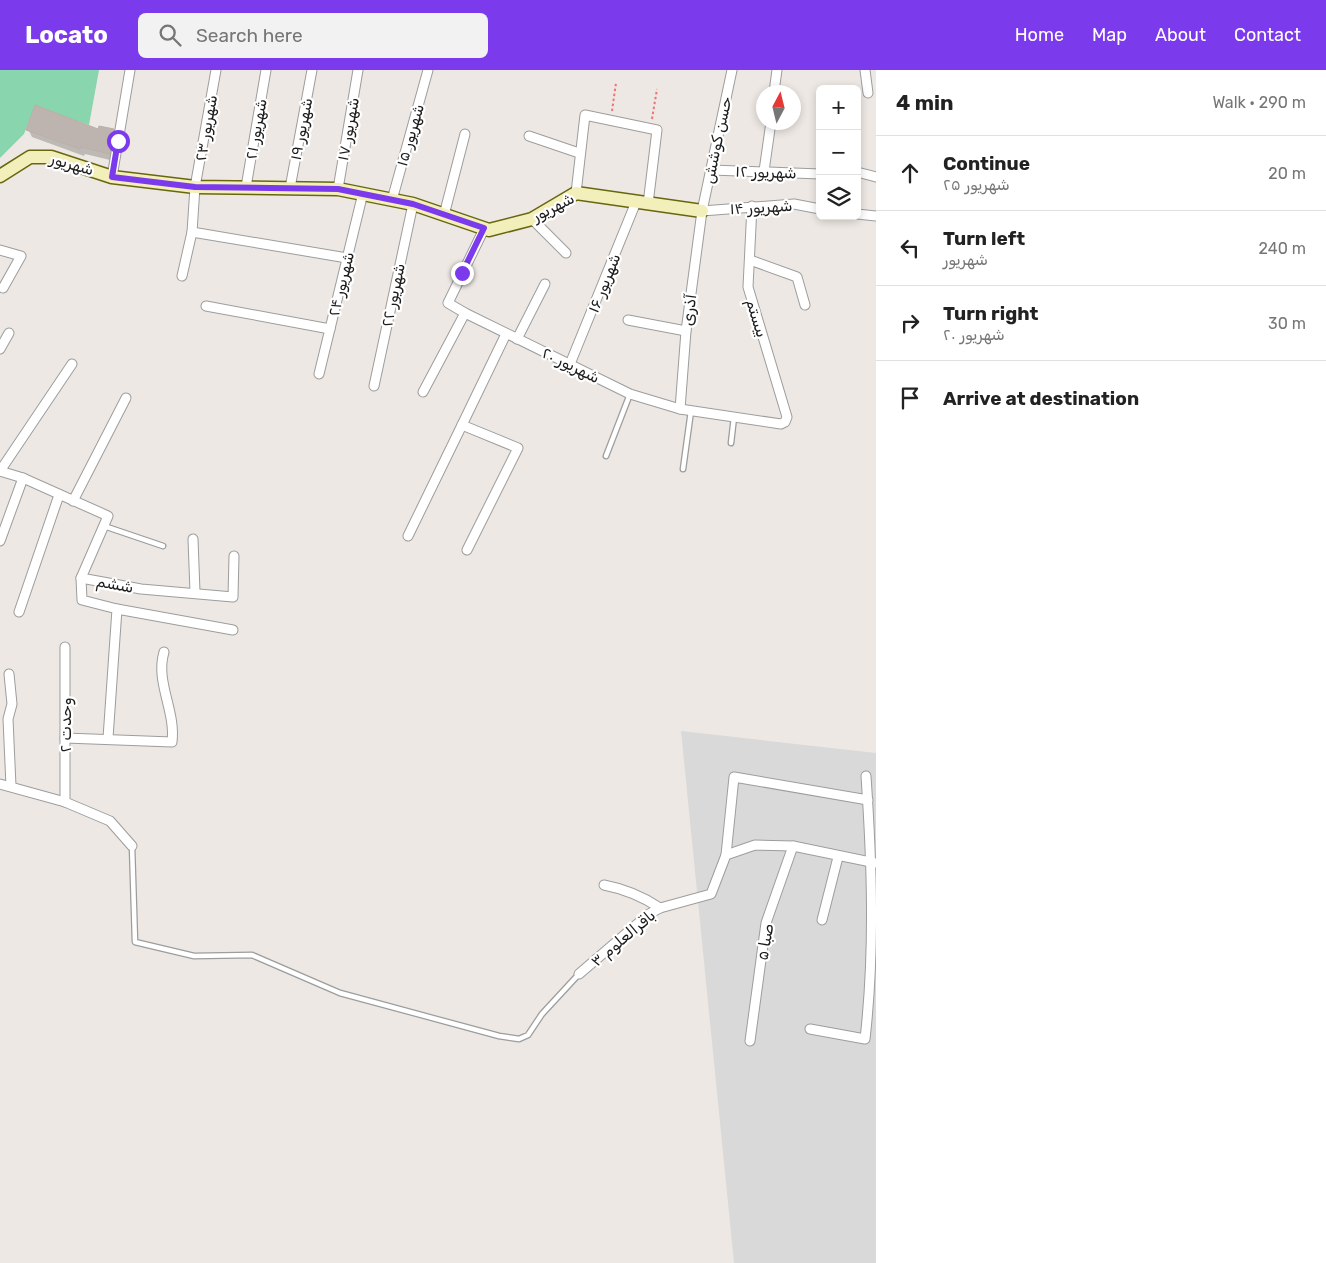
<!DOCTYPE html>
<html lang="en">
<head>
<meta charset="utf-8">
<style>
	body { margin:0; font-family:Rubik,"Noto Sans Arabic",sans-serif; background:#f2f2f2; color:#222 }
	.controls { position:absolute; right:15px; top:15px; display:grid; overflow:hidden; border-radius:8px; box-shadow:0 2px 8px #0003 }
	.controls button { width:45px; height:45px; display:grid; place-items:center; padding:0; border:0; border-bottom:1px solid #e0e0e0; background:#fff; color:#222; font:25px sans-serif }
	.compass { position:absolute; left:756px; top:15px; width:45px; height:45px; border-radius:50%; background:#fff; box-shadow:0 2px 8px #0003; rotate:7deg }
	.stop { position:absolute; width:15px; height:15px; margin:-11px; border:4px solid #7c3aed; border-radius:50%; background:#fff }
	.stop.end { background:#7c3aed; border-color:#fff; box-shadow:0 1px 5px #0008 }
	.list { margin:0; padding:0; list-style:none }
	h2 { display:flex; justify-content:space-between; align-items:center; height:65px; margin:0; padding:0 20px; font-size:21px }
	h2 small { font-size:16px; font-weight:400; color:#767676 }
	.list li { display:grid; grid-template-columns:32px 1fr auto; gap:15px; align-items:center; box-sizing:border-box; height:75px; padding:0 20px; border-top:1px solid #e0e0e0 }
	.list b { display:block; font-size:19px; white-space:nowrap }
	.list p { margin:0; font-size:16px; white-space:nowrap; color:#767676 }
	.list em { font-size:16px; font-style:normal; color:#767676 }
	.icon { flex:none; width:28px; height:28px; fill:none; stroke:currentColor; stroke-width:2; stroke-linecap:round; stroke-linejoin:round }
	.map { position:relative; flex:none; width:876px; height:1193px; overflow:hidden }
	header { display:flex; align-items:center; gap:30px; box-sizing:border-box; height:70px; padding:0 25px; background:#7c3aed; color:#fff }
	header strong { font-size:24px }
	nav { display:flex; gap:28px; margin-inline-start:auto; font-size:18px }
	.search { width:350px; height:45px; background:#f2f2f2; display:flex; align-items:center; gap:12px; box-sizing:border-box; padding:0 18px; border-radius:8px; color:#767676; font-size:19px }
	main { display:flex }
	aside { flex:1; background:#fff }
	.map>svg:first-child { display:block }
	.residential { fill:#dad9d9 }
	.pitch { fill:#88d5ae }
	.shadow { fill:#0003 }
	.building { fill:#bdb4b0; stroke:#bdaea7 }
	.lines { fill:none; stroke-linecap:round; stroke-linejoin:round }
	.lane-casing { stroke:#9d9d9d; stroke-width:7 }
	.street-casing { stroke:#9d9d9d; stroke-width:11 }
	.secondary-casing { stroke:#68660f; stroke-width:15 }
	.path { stroke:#ec7477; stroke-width:2; stroke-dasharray:2.5 2.5; stroke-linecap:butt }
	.lane { stroke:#fff; stroke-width:4.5 }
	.street { stroke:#fff; stroke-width:9 }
	.secondary { stroke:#f3efbb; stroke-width:12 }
	.route { stroke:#7c3aed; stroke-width:6 }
	.labels { text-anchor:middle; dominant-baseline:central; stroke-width:4.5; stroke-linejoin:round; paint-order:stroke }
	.street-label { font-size:16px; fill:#1c1c1c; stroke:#fff }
</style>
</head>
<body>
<header>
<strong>Locato</strong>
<div class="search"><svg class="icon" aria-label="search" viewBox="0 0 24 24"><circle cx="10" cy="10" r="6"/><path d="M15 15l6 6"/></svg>Search here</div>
<nav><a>Home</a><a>Map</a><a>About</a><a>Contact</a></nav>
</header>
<main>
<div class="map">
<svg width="876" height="1193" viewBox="0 0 876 1193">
	<rect width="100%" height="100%" fill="#ede8e3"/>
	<path class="residential" d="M681,661L876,683V1193H734Z"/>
	<path class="pitch" d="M0,0H99L89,55L35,36L24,64L0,88Z"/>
	<path class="shadow" d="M28,59L113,61L117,68L114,91L85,84L84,86L32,67Z"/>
	<path class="building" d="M35,35L98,59L99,56L114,59L110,84L81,77L80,79L26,60Z"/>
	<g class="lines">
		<g class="lane-casing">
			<g id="lane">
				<path d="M731,373L734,347"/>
				<path d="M606,386L630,324"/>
				<path d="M683,399L691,341"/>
				<path d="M104,456L163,476"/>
				<path d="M132,776L135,872L194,886L252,885L340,923L499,966L519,969L528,965L542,944L579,904"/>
			</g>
		</g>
		<g class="street-casing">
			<g id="street">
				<path d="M865,0L868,23"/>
				<path d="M774,22L777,0"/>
				<path d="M529,66L579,83"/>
				<path d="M712,100L820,104"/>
				<path d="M764,101L771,52"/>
				<path d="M857,102L876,107"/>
				<path d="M112,107L130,0"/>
				<path d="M246,117L266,0"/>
				<path d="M290,118L312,0"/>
				<path d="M338,119L358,0"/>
				<path d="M576,123L585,45L657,60L648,134"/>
				<path d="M392,130L428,0"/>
				<path d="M702,141L794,134L820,139"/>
				<path d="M857,144L876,146"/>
				<path d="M444,145L465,64"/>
				<path d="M532,149L566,183"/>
				<path d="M484,159L448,233L465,243L630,324L680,339L781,354L785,352L787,347L748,217L752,136"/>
				<path d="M192,162L347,188"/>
				<path d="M0,180L21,186L3,218"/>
				<path d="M750,190L797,207L805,235"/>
				<path d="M182,206L192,162L195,117L216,0"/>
				<path d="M206,236L330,259"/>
				<path d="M628,250L686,261"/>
				<path d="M517,269L545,214"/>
				<path d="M0,279L9,263"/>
				<path d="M570,294L636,132"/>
				<path d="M319,304L363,123"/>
				<path d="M374,316L413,134"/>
				<path d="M423,322L465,243"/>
				<path d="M680,339L686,261L702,141L732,0"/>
				<path d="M0,401L23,408L108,446L81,508L141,519L233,527L234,486"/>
				<path d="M0,401L72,294"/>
				<path d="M73,431L126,328"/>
				<path d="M408,466L462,355"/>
				<path d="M193,469L195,522"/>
				<path d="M0,471L23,408"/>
				<path d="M467,480L518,378L462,355L506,264"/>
				<path d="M81,508L82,530L117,539L108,668"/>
				<path d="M117,539L233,560"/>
				<path d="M19,542L59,425"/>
				<path d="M9,604L12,634L8,649L11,716"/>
				<path d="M65,668L172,672C176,641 155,612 164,582"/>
				<path d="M0,714L65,732L110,751L132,776"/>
				<path d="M65,732V577"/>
				<path d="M726,785L734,707L868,730"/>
				<path d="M604,815C625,819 642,826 660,838"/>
				<path d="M822,850L838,787"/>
				<path d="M579,904L649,844L660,838L711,824L726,785L755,775L793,776L876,793"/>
				<path d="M810,959L865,969C875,881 872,794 866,706"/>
				<path d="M750,971L766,853L793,776"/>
			</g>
		</g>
		<g class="secondary-casing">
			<path id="secondary" d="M0,106L30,87H51L112,107L195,117L338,119L413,134L489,160L532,149L576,123L702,141"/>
		</g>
		<g class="path">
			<path d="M612,41L616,13"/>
			<path d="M652,49L657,19"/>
		</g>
		<use href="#lane" class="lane"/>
		<use href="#street" class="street"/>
		<use href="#secondary" class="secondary"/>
	</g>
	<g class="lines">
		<path class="route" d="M118,71L112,107L195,117L338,119L413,134L484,158L462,203"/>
	</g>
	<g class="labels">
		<g class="street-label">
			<text transform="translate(206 58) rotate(-80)">شهریور ۲۳</text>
			<text transform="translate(256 59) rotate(-80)">شهریور ۲۱</text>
			<text transform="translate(301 59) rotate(-79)">شهریور ۱۹</text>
			<text transform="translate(348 59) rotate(-80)">شهریور ۱۷</text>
			<text transform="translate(410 65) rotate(-74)">شهریور ۱۵</text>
			<text transform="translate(717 70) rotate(-78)">حسن کوشش</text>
			<text transform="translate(72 94) rotate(16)">شهریور</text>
			<text transform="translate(766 102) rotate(2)">شهریور ۱۲</text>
			<text transform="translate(553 137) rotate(-27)">شهریور</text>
			<text transform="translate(761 137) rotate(-3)">شهریور ۱۴</text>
			<text transform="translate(604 213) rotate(-68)">شهریور ۱۶</text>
			<text transform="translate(341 214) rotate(-76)">شهریور ۲۴</text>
			<text transform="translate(393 225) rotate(-78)">شهریور ۲۲</text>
			<text transform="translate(689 240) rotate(-83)">آذری</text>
			<text transform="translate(757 248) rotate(73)">بیستم</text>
			<text transform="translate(571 295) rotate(26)">شهریور ۲۰</text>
			<text transform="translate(115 514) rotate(10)">ششم</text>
			<text transform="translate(65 655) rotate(-90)">وحدت ۲</text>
			<text transform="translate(623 868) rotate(-40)">باقرالعلوم ۳</text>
			<text transform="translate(765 872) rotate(-80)">صبا ۵</text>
		</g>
	</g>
</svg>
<div class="controls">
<button>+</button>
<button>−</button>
<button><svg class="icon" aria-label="layers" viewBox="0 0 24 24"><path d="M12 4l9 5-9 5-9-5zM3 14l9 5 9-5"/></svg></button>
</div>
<svg class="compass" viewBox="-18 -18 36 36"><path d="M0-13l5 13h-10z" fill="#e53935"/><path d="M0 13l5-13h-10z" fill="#767676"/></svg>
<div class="stop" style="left:118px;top:71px"></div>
<div class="stop end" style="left:462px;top:203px"></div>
</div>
<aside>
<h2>4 min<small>Walk · 290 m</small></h2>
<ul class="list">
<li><svg class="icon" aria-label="ahead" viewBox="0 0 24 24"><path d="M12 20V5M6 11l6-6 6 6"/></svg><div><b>Continue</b><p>شهریور ۲۵</p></div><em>20 m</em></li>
<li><svg class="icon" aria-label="left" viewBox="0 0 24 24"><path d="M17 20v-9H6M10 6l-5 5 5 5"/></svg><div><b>Turn left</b><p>شهریور</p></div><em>240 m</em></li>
<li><svg class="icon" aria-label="right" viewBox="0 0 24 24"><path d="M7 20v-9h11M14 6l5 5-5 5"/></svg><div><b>Turn right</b><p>شهریور ۲۰</p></div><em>30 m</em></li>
<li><svg class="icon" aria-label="arrive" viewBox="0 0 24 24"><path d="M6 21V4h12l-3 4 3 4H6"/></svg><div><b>Arrive at destination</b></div></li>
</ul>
</aside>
</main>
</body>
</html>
